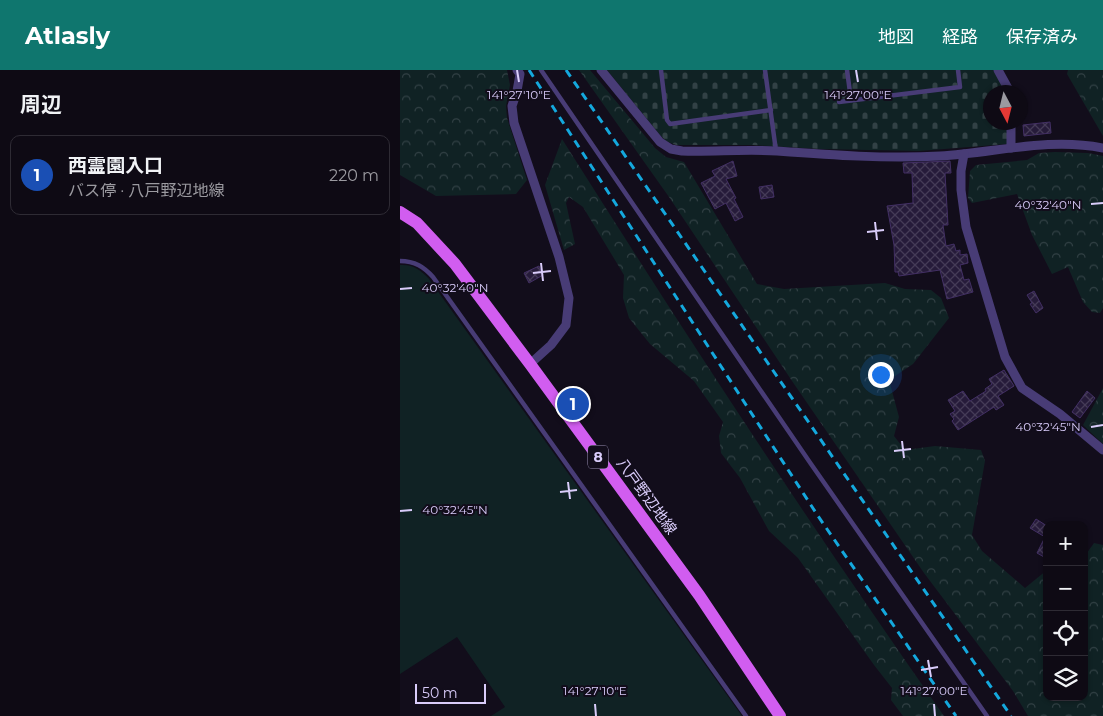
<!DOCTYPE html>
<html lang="ja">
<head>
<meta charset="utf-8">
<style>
	body { margin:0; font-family:Montserrat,"Noto Sans JP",sans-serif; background:#17131d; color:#f1f3f6 }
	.controls { position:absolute; right:15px; bottom:15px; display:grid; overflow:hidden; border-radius:10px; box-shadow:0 1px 4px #0004 }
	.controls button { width:45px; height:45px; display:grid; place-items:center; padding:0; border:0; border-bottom:1px solid #2e2b34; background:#0e0a14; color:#f1f3f6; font:25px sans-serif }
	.compass { position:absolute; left:583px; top:15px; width:45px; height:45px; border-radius:50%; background:#0e0a14; box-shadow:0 1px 4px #0004; rotate:173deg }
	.scale { position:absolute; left:15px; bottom:12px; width:71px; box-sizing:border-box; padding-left:5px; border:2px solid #d9ccfa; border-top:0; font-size:14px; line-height:18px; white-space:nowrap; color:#d9ccfa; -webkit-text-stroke:4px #120d1b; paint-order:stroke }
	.you { position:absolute; left:480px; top:304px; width:18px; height:18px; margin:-12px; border:4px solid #fff; border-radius:50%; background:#1a73e8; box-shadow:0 0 0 8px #1a73e833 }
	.badge { display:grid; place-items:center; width:32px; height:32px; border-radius:50%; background:#0f766e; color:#fff; font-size:16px; font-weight:700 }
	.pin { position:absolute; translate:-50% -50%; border:2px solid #fff; box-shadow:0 1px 5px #0006 }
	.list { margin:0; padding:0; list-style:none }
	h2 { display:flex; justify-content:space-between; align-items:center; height:65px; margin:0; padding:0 20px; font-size:21px }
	h2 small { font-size:16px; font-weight:400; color:#9b9aa0 }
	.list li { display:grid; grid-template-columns:32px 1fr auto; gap:15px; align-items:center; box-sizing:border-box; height:80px; margin:0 10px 10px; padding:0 10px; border:1px solid #2e2b34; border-radius:10px }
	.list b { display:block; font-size:19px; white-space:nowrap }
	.list p { margin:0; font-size:16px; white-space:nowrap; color:#9b9aa0 }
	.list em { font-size:16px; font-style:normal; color:#9b9aa0 }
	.icon { flex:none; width:28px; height:28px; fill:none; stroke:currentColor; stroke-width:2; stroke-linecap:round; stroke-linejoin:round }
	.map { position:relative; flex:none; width:703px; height:646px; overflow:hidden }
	header { display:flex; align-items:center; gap:30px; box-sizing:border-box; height:70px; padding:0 25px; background:#0f766e; color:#fff }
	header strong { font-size:24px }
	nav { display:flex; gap:28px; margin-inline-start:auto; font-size:18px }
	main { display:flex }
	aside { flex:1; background:#0e0a14 }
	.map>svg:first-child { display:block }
	.grass { fill:#102224 }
	.forest { fill:url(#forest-crowns) }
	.cemetery { fill:url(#cemetery-stones) }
	.building { fill:url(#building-cross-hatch); stroke:#422f64 }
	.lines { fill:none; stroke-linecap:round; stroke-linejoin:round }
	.service { stroke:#483c76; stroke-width:4.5 }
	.minor { stroke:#483c76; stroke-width:9 }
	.primary { stroke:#d15df0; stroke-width:12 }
	.rail { stroke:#14a8dd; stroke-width:3; stroke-dasharray:8 6; stroke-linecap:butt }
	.ticks { fill:none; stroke:#d9ccfa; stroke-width:2 }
	.labels { text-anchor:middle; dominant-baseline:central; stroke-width:4; stroke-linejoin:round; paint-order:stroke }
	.shield { fill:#120d1b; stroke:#9d93b7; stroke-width:1 }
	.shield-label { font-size:14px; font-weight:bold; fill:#d9ccfa }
	.street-label { font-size:15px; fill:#d9ccfa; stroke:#120d1b }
	.ticks-label { font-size:12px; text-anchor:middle; fill:#d9ccfa; stroke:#120d1b; stroke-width:4; stroke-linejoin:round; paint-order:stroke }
</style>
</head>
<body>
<header>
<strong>Atlasly</strong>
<nav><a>地図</a><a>経路</a><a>保存済み</a></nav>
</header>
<main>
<aside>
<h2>周辺<small></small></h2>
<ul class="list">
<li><span class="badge" style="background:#1a4fb4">1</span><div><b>西霊園入口</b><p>バス停 · 八戸野辺地線</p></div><em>220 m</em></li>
</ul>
</aside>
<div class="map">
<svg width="703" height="646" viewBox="0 0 703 646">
	<defs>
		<pattern id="forest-crowns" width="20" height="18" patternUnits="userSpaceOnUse" patternTransform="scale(1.25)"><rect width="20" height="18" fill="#102224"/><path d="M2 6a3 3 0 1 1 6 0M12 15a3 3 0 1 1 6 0" fill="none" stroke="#324145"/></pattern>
		<pattern id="cemetery-stones" width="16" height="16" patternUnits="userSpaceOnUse" patternTransform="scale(1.25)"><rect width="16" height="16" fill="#102224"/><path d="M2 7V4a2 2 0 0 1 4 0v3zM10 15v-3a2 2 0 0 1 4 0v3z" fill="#324145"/></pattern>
		<pattern id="building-cross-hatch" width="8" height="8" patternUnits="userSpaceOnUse" patternTransform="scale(1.25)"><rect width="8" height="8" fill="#261b3a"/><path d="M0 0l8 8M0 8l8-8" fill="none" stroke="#453b57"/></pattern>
	</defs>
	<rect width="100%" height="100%" fill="#120d1b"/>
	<path class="grass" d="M0,195C13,194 21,200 29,209L342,646H91L105,637L57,567L0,604Z"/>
	<g class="forest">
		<path d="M0,0H107L110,15L106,36L107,48L127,110L116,124L36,126L0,105Z"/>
		<path d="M179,0H190L255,78L266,87L284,92L357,214L384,219L485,213L505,219L531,220L541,228L549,248L513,294L489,310L499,347L494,366L505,380L535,376L581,380L585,391L572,465L582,481L625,518L647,500V627H684V487L694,473L703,475V646H628L613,621L524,503L392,311L269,127Z"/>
		<path d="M668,0H703V66L667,4Z"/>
		<path d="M162,69C285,264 411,457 544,646H503L491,630L492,618L474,595L398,488L369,461L340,408L321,383L319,366L323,352L294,311L250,274L229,248L223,228L224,205L183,137L169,127L166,133L175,174L164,180L145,115Z"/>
		<path d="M655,82L688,83L703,86V238L700,243L692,242L683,232L668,197L652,204L632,165L617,124L572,133L568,128L570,101L576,95L627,90L639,83Z"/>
		<path d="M703,318V374L683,355Z"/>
	</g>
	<path class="cemetery" d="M207,0H594L607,22H590V52L609,53L607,74L519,81L419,79L353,75H276L266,71L260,65Z"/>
	<g class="building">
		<path d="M650,52L651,63L624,66L623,55Z"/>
		<path d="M333,91L337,106L326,109L336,128L334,129L343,147L335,151L326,133L315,139L301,113L315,106L312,101Z"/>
		<path d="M550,91L551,103H545L548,155H543L546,176L554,174L556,181L560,180V185L567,184L568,193L560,195L564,210L569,209L573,222L547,229L540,200L499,206L498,202H495L494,175L487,136L513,133L512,103H504L503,93Z"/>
		<path d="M372,115L374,127L361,129L359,117Z"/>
		<path d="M139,196L143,205L129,213L124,203Z"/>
		<path d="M634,221L643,238L636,243L630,234L632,233L627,225Z"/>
		<path d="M604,300L614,316L598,326L604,335L596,340L594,337L558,360L552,351L554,349L550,344L555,341L548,330L563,321L570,331L586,321L585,319L592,314L589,309Z"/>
		<path d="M687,321L695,328L680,348L672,342Z"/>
		<path d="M636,449L647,456V482L644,487L637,483L645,467L630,458Z"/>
	</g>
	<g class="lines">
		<g class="service">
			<path d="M141,0L411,394L587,646"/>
			<path d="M261,0L267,50L270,54L371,40"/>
			<path d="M365,0L376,81"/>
			<path d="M447,0L451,30"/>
			<path d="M439,32L560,17L558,0"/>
			<path d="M0,191C15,191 24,197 33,207L346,646"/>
		</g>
		<g class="minor">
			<path d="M117,0L120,4L117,21L112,36L114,53L159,187L169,228L166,255L151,275L130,294"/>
			<path d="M201,0L260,72L271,79L282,81C313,82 345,79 377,81C431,85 486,89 540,86C595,83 648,67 703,78"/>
			<path d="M598,0L610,22"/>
			<path d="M611,78V52"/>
			<path d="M564,84L561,101V120L566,157L605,287L622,318L660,344L703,380"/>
		</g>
		<path class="primary" d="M0,142L17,153L55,194L130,294L299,525L380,646"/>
		<g class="rail">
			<path d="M129,0L418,446L556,646"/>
			<path d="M166,0L611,646"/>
		</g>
	</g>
	<path class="ticks" d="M117,0L119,12M456,0L458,12M691,134L703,133M475,152L477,170M467,162L484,160M141,193L143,211M133,203L151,201M0,219L12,218M691,357L703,355M502,371L504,388M494,381L511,379M168,412L170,429M160,422L177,420M0,441L12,440M528,590L531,607M521,600L538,597M195,634L196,646M534,634L535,646"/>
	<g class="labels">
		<rect class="shield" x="188" y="375.5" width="20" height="23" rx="4"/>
		<g class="shield-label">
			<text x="198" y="387">8</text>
		</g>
		<g class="street-label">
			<text transform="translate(247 426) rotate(54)">八戸野辺地線</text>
		</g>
	</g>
	<g class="ticks-label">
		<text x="119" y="29">141°27'10"E</text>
		<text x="458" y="29">141°27'00"E</text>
		<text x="648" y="139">40°32'40"N</text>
		<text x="55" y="222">40°32'40"N</text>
		<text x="648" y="361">40°32'45"N</text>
		<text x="55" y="444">40°32'45"N</text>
		<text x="195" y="625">141°27'10"E</text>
		<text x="534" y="625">141°27'00"E</text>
	</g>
</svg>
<div class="controls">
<button>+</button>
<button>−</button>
<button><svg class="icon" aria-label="locate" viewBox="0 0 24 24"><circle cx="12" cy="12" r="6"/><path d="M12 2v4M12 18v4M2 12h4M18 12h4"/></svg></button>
<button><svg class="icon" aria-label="layers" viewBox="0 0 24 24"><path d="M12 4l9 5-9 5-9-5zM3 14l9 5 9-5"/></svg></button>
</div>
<svg class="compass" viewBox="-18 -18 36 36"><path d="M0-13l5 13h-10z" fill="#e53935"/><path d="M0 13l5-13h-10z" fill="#9b9aa0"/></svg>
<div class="scale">50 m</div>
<div class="you"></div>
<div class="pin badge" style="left:173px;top:334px;background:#1a4fb4">1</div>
</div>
</main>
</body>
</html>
